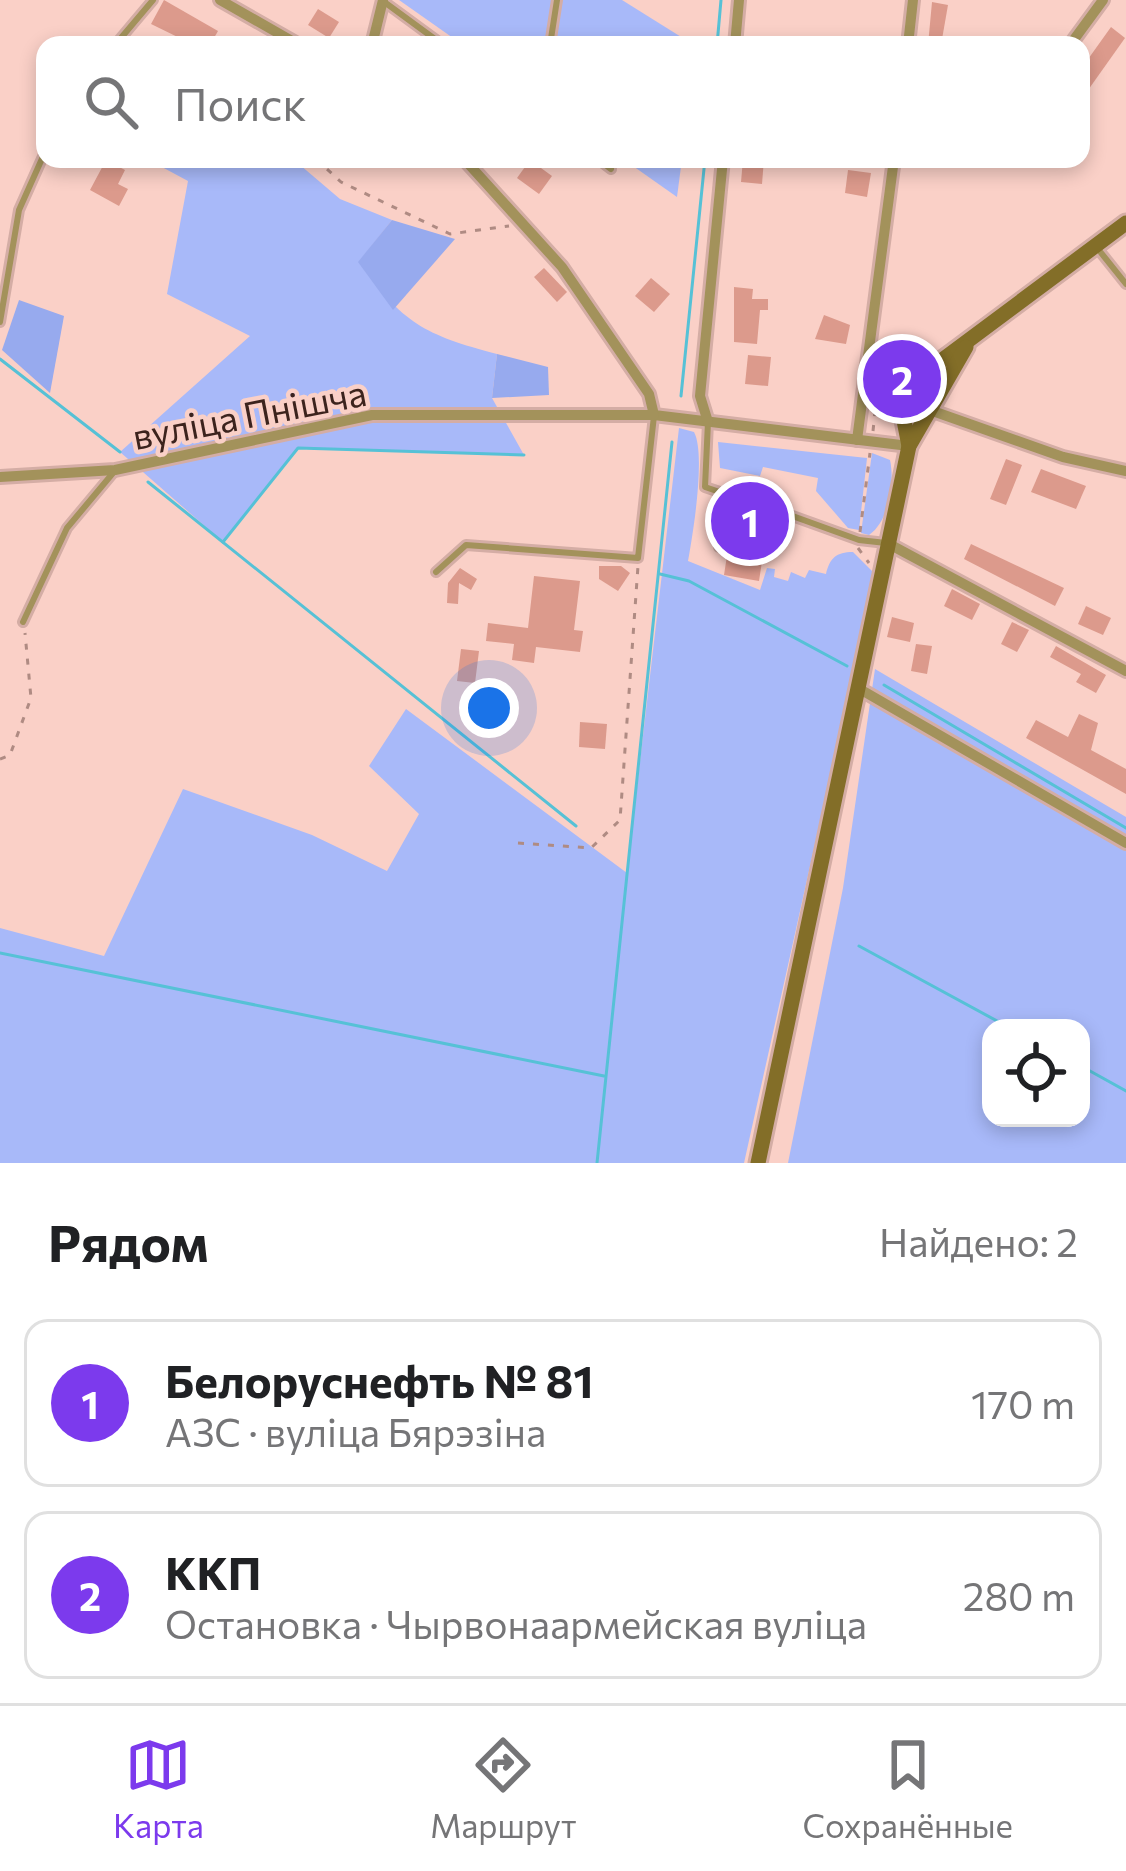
<!DOCTYPE html>
<html lang="ru">
<head>
<meta charset="utf-8">
<style>
	body { margin:0; font-family:Commissioner,sans-serif; background:#f6f6f6; color:#202124 }
	.controls { position:absolute; right:36px; bottom:36px; display:grid; overflow:hidden; border-radius:24px; box-shadow:0 6px 18px #0003 }
	.controls button { width:108px; height:108px; display:grid; place-items:center; padding:0; border:0; border-bottom:3px solid #e0e0e0; background:#fff; color:#202124; font:60px sans-serif }
	.you { position:absolute; left:489px; top:708px; width:42px; height:42px; margin:-30px; border:9px solid #fff; border-radius:50%; background:#1a73e8; box-shadow:0 0 0 18px #1a73e833 }
	.badge { display:grid; place-items:center; width:78px; height:78px; border-radius:50%; background:#7c3aed; color:#fff; font-size:39px; font-weight:700 }
	.pin { position:absolute; translate:-50% -50%; border:6px solid #fff; box-shadow:0 3px 12px #0006 }
	.list { margin:0; padding:0; list-style:none }
	h2 { display:flex; justify-content:space-between; align-items:center; height:156px; margin:0; padding:0 48px; font-size:51px }
	h2 small { font-size:39px; font-weight:400; color:#757577 }
	.list li { display:grid; grid-template-columns:78px 1fr auto; gap:36px; align-items:center; box-sizing:border-box; height:168px; margin:0 24px 24px; padding:0 24px; border:3px solid #e0e0e0; border-radius:24px }
	.list b { display:block; font-size:45px; white-space:nowrap }
	.list p { margin:0; font-size:39px; white-space:nowrap; color:#757577 }
	.list em { font-size:39px; font-style:normal; color:#757577 }
	.icon { flex:none; width:66px; height:66px; fill:none; stroke:currentColor; stroke-width:2; stroke-linecap:round; stroke-linejoin:round }
	.map { position:relative; flex:none; width:1126px; height:1163px; overflow:hidden }
	.search { position:absolute; background:#fff; box-shadow:0 6px 18px #0003; left:36px; right:36px; top:36px; height:132px; display:flex; align-items:center; gap:30px; box-sizing:border-box; padding:0 42px; border-radius:24px; color:#757577; font-size:45px }
	.sheet { height:540px; background:#fff }
	nav { display:flex; justify-content:space-around; align-items:center; box-sizing:border-box; height:168px; border-top:3px solid #e0e0e0; background:#fff; font-size:33px; color:#757577 }
	nav a { display:grid; justify-items:center; gap:6px }
	nav .on { color:#7c3aed }
	.map>svg:first-child { display:block }
	.green { fill:#a8b9f9; fill-rule:evenodd }
	.forest { fill:#97aaee }
	.lines { fill:none; stroke-linecap:round; stroke-linejoin:round }
	.stream { stroke:#56c1d6; stroke-width:3 }
	.building { fill:#dc9a8c }
	.lane-casing { stroke:#d4ada5; stroke-width:12 }
	.street-casing { stroke:#d4ada5; stroke-width:16 }
	.secondary-casing { stroke:#d4ada5; stroke-width:21 }
	.path { stroke:#af8b83; stroke-width:3; stroke-dasharray:6 9; stroke-linecap:butt }
	.lane { stroke:#a3925b; stroke-width:6 }
	.street { stroke:#a3925b; stroke-width:10 }
	.secondary { stroke:#836e28; stroke-width:15 }
	.labels { text-anchor:middle; dominant-baseline:central; stroke-width:9; stroke-linejoin:round; paint-order:stroke }
	.street-label { font-size:36px; fill:#3c231d; stroke:#fad0c7 }
</style>
</head>
<body>
<div class="map">
<svg width="1126" height="1163" viewBox="0 0 1126 1163">
	<rect width="100%" height="100%" fill="#fad0c7"/>
	<g class="green">
		<path d="M399,0H622L694,45H463Z"/>
		<path d="M147,159H293L340,199L392,220L359,262C402,323 425,335 497,354L492,398L524,455L298,448L223,542L120,452L250,336L167,294L188,181Z"/>
		<path d="M623,159H682L677,197Z"/>
		<path d="M679,428L694,432C706,454 693,534 688,561L760,590L767,568L775,569L774,577L788,581L791,572L805,578L809,570L826,574C830,558 836,552 853,552L875,574L744,1163H0V928L104,956L183,789L312,835L387,871L419,814L369,766L406,709L627,873Z"/>
		<path d="M718,442L867,458L859,530L848,528L816,491L818,478L763,467L760,476L720,468Z"/>
		<path d="M872,453L890,460C895,484 889,521 869,535L861,533Z"/>
		<path d="M875,669L1126,817V1163H788L843,888ZM991,1028H1081V1118H991Z"/>
	</g>
	<g class="forest">
		<path d="M392,220L455,239L393,310L358,262Z"/>
		<path d="M19,300L64,316L50,393L2,350Z"/>
		<path d="M497,354L548,367L549,395L492,398Z"/>
	</g>
	<g class="lines">
		<g class="stream">
			<path d="M717,45L721,0"/>
			<path d="M0,359L120,452"/>
			<path d="M681,396L705,159"/>
			<path d="M148,482L576,826"/>
			<path d="M223,542L298,448L524,455"/>
			<path d="M660,574L689,581L847,666"/>
			<path d="M884,685L1126,828"/>
			<path d="M859,946L1010,1028"/>
			<path d="M0,953L604,1076"/>
			<path d="M1081,1066L1126,1091"/>
			<path d="M597,1163L672,442"/>
		</g>
	</g>
	<g class="building">
		<path d="M164,0L218,31L210,45H194L151,24Z"/>
		<path d="M932,2L948,5L941,45H928Z"/>
		<path d="M318,9L339,22L329,38L308,25Z"/>
		<path d="M1111,27L1125,38L1081,100V69Z"/>
		<path d="M743,159H764L762,184L741,182Z"/>
		<path d="M106,160L125,170L118,184L128,189L119,206L90,190Z"/>
		<path d="M530,160L552,176L539,194L517,178Z"/>
		<path d="M848,170L871,173L867,197L845,193Z"/>
		<path d="M544,268L567,292L557,302L534,277Z"/>
		<path d="M651,278L670,294L654,312L635,296Z"/>
		<path d="M734,287L753,289L752,299H768V310H760L757,344L734,342Z"/>
		<path d="M824,315L850,325L846,344L815,339Z"/>
		<path d="M748,355L771,357L768,386L745,384Z"/>
		<path d="M1006,459L1022,465L1006,505L990,499Z"/>
		<path d="M1041,469L1086,486L1076,509L1031,492Z"/>
		<path d="M748,489L765,492L755,505L761,513L756,541L765,542L759,581L724,575L730,536L739,538L744,508L753,502Z"/>
		<path d="M971,544L1064,588L1055,606L964,559Z"/>
		<path d="M599,566H621L630,573L618,591L599,579Z"/>
		<path d="M460,568L477,579L471,590L459,583L458,604L447,603L448,583Z"/>
		<path d="M534,576L580,581L574,630L583,631L580,652L536,647L534,663L512,660L514,644L486,641L488,623L528,628Z"/>
		<path d="M952,589L980,604L972,620L944,606Z"/>
		<path d="M1086,606L1111,618L1103,635L1078,624Z"/>
		<path d="M892,617L914,623L910,642L887,637Z"/>
		<path d="M1012,622L1029,630L1017,652L1001,644Z"/>
		<path d="M916,644L932,646L927,674L911,671Z"/>
		<path d="M1056,646L1106,675L1096,693L1076,682L1081,674L1050,657Z"/>
		<path d="M461,649L479,651L475,683L457,681Z"/>
		<path d="M1079,714L1098,723L1091,750L1126,769V794L1026,738L1036,720L1068,737Z"/>
		<path d="M580,722L607,724L605,749L579,747Z"/>
	</g>
	<g class="lines">
		<g class="lane-casing">
			<g id="lane">
				<path d="M383,1L443,45"/>
				<path d="M115,45L153,0"/>
				<path d="M550,45L557,0"/>
				<path d="M598,159L611,169"/>
				<path d="M1098,249L1126,284"/>
				<path d="M0,322L19,210L45,152"/>
				<path d="M708,422L705,487L746,501"/>
				<path d="M762,505L859,540L886,543"/>
				<path d="M719,547L731,496"/>
				<path d="M436,572L466,545L638,558L654,416"/>
				<path d="M23,622L67,528L113,473"/>
			</g>
		</g>
		<g class="street-casing">
			<g id="street">
				<path d="M220,0L299,45"/>
				<path d="M372,45L383,0"/>
				<path d="M735,45L739,0"/>
				<path d="M908,45L913,0"/>
				<path d="M1070,45L1103,0"/>
				<path d="M464,159L562,267L649,394L654,415L909,446"/>
				<path d="M927,409L1063,457L1126,471"/>
				<path d="M708,422L700,396L723,159"/>
				<path d="M857,440L894,159"/>
				<path d="M0,477L115,470L372,415H654"/>
				<path d="M889,544L1126,671"/>
				<path d="M858,688L1126,843"/>
			</g>
		</g>
		<g class="secondary-casing">
			<g id="secondary">
				<path d="M909,446L902,410L918,378L1126,223"/>
				<path d="M758,1163L909,446L966,347"/>
			</g>
		</g>
		<g class="path">
			<path d="M316,159L341,182L450,234L509,226"/>
			<path d="M884,357L906,371"/>
			<path d="M873,431L881,356"/>
			<path d="M860,532L870,453"/>
			<path d="M858,548L869,563"/>
			<path d="M0,759L10,755L31,698L25,633"/>
			<path d="M518,843L591,848L620,820L638,566"/>
		</g>
		<use href="#lane" class="lane"/>
		<use href="#street" class="street"/>
		<use href="#secondary" class="secondary"/>
	</g>
	<g class="labels">
		<g class="street-label">
			<text transform="translate(249 413) rotate(-11)">вуліца Пнішча</text>
		</g>
	</g>
</svg>
<div class="controls">
<button><svg class="icon" aria-label="locate" viewBox="0 0 24 24"><circle cx="12" cy="12" r="6"/><path d="M12 2v4M12 18v4M2 12h4M18 12h4"/></svg></button>
</div>
<div class="you"></div>
<div class="pin badge" style="left:750px;top:521px">1</div>
<div class="pin badge" style="left:902px;top:379px">2</div>
<div class="search"><svg class="icon" aria-label="search" viewBox="0 0 24 24"><circle cx="10" cy="10" r="6"/><path d="M15 15l6 6"/></svg>Поиск</div>
</div>
<section class="sheet">
<h2>Рядом<small>Найдено: 2</small></h2>
<ul class="list">
<li><span class="badge">1</span><div><b>Белоруснефть № 81</b><p>АЗС · вуліца Бярэзіна</p></div><em>170 m</em></li>
<li><span class="badge">2</span><div><b>ККП</b><p>Остановка · Чырвонаармейская вуліца</p></div><em>280 m</em></li>
</ul>
</section>
<nav>
<a class="on"><svg class="icon" aria-label="map" viewBox="0 0 24 24"><path d="M3 6l6-2 6 2 6-2v14l-6 2-6-2-6 2zM9 4v14M15 6v14"/></svg>Карта</a>
<a><svg class="icon" aria-label="directions" viewBox="0 0 24 24"><path d="M12 3l9 9-9 9-9-9zM9 14v-3h6M13 9l2 2-2 2"/></svg>Маршрут</a>
<a><svg class="icon" aria-label="saved" viewBox="0 0 24 24"><path d="M7 4h10v16l-5-4-5 4z"/></svg>Сохранённые</a>
</nav>
</body>
</html>
